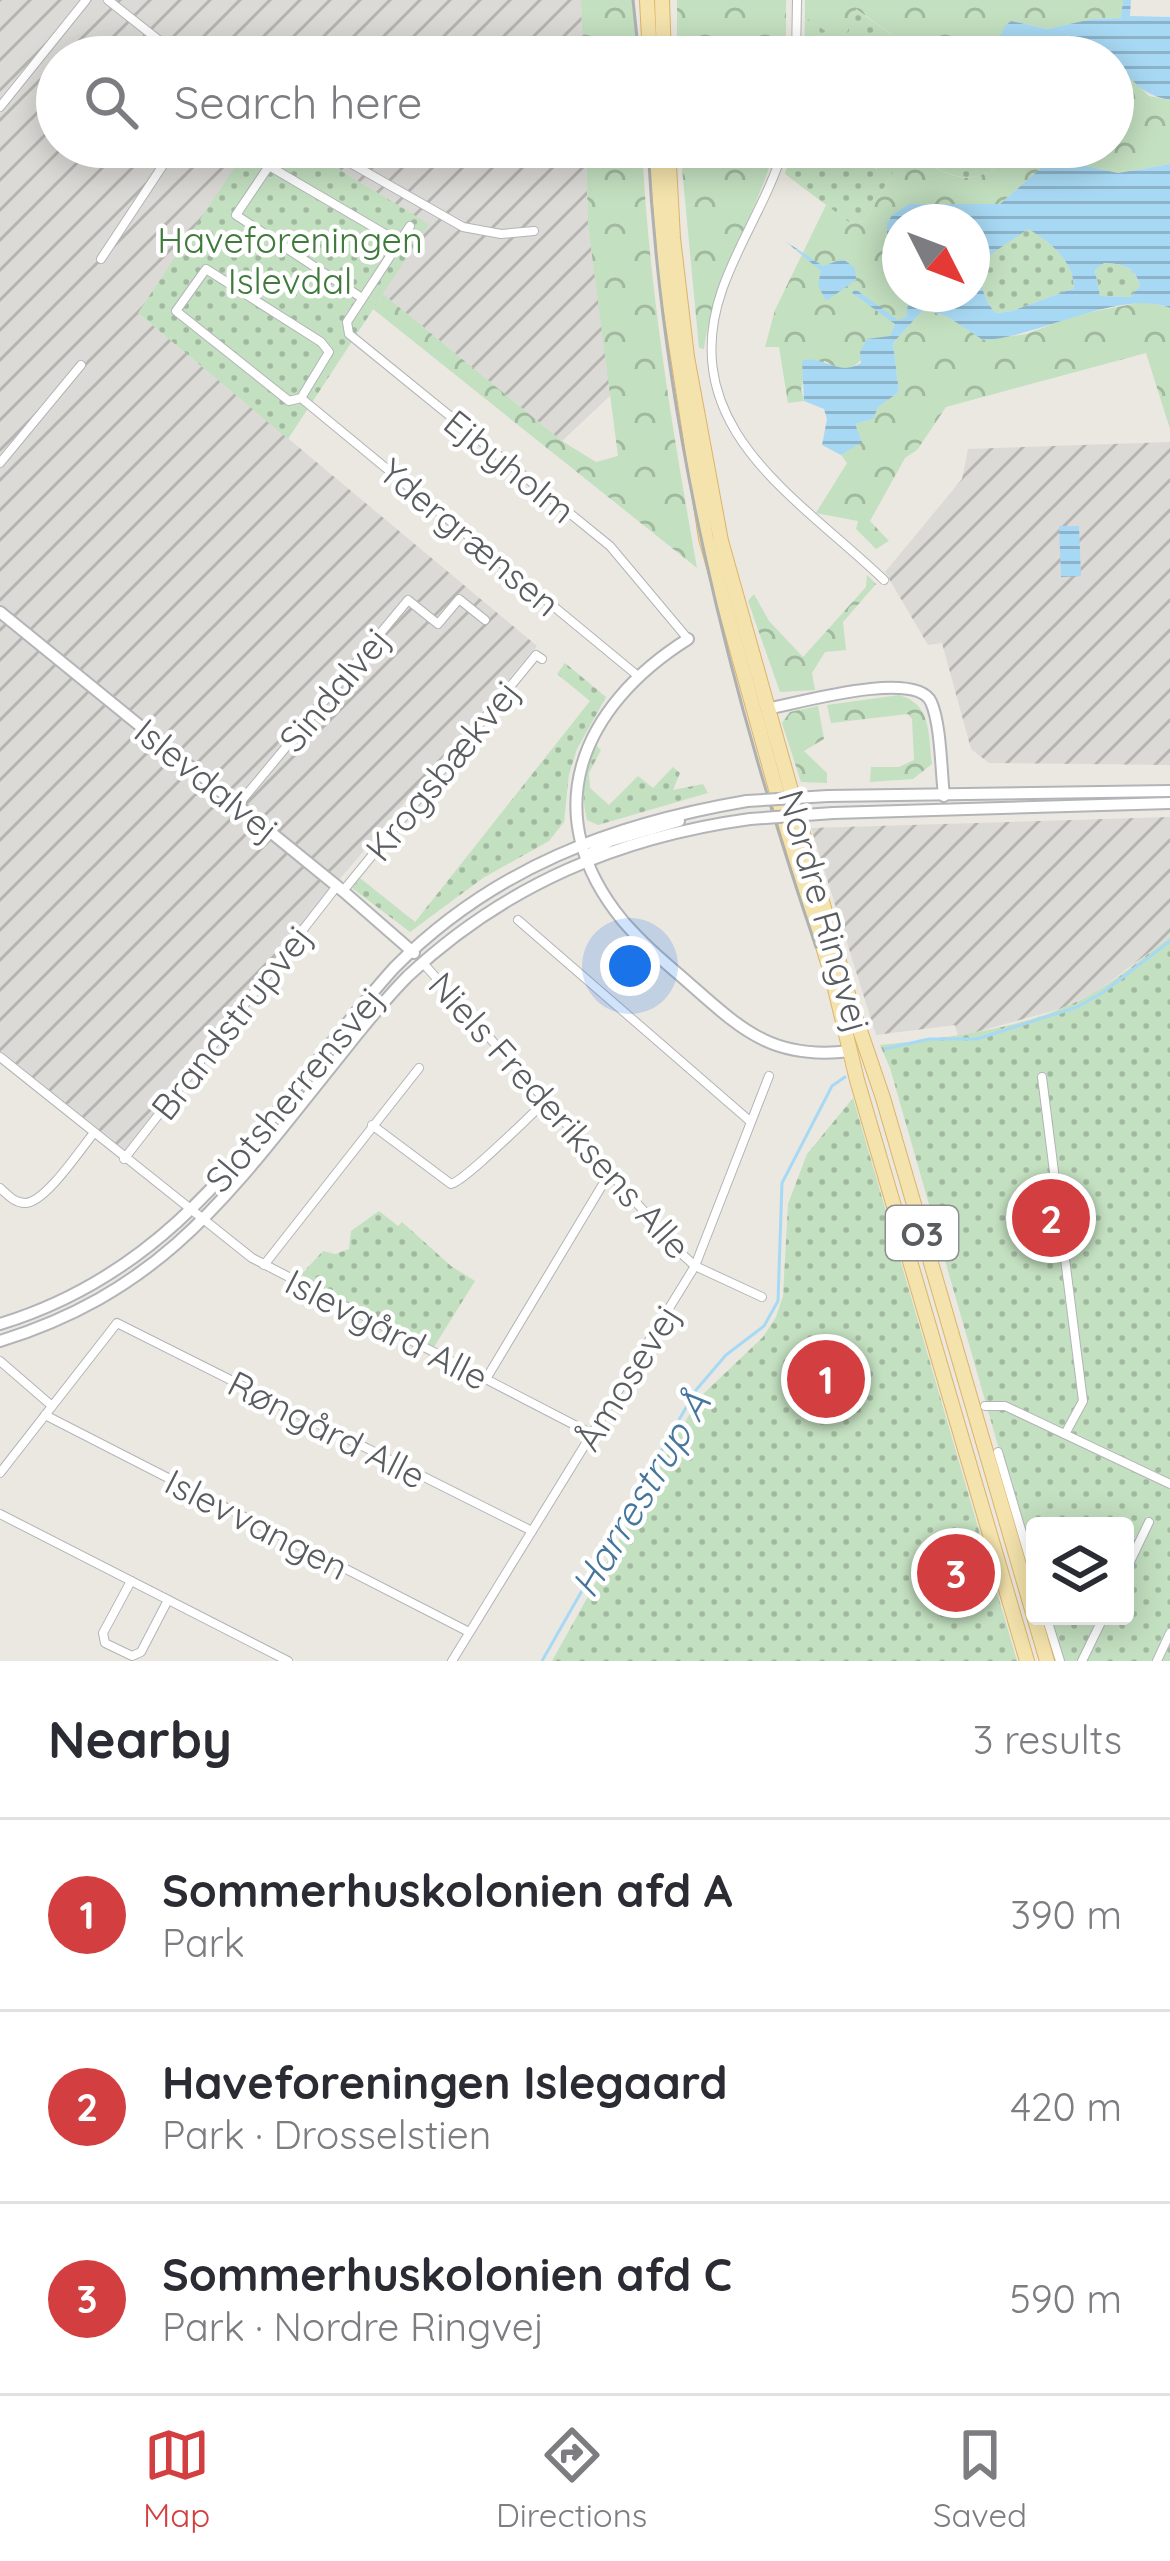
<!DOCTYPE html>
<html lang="en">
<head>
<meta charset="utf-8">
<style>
	body { margin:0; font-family:Quicksand,sans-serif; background:#f2f2f3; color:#2b2b33 }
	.controls { position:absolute; right:36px; bottom:36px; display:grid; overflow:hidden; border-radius:12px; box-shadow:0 6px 30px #0003 }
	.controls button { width:108px; height:108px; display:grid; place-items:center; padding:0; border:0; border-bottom:3px solid #e1e1e2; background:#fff; color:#2b2b33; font:60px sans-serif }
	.compass { position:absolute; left:882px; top:204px; width:108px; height:108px; border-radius:50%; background:#fff; box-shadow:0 6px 30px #0003; rotate:132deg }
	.you { position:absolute; left:630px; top:966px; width:42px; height:42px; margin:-30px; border:9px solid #fff; border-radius:50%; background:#1a73e8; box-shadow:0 0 0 18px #1a73e833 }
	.badge { display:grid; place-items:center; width:78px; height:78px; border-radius:50%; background:#d33f40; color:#fff; font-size:39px; font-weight:700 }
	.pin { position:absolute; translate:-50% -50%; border:6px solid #fff; box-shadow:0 3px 12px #0006 }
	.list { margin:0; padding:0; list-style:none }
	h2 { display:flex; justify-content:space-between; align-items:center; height:156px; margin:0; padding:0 48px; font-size:51px }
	h2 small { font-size:39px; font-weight:400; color:#7c7c81 }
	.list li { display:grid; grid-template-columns:78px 1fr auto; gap:36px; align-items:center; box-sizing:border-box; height:192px; padding:0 48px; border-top:3px solid #e1e1e2 }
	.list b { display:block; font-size:45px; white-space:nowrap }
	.list p { margin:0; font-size:39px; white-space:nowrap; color:#7c7c81 }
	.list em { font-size:39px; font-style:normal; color:#7c7c81 }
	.icon { flex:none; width:66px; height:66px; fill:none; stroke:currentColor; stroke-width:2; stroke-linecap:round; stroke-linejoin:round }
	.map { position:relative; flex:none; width:1170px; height:1661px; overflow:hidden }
	.search { position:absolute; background:#fff; box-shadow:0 6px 30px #0003; left:36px; right:36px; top:36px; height:132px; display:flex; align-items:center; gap:30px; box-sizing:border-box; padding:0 42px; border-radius:66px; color:#7c7c81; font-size:45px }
	.sheet { height:732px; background:#fff }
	nav { display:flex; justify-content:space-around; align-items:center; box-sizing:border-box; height:168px; border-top:3px solid #e1e1e2; background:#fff; font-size:33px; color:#7c7c81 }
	nav a { display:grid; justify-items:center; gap:6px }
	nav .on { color:#d33f40 }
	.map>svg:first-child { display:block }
	.industrial { fill:url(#industrial-furrows) }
	.grass { fill:url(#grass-dots) }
	.forest { fill:url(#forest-crowns) }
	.water { fill:url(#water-rules); fill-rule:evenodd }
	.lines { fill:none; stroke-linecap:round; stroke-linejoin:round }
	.stream { stroke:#a8d9f4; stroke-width:3 }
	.minor-casing { stroke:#b2b4b7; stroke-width:10 }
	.tertiary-casing { stroke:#b2b4b7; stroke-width:14 }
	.primary-casing { stroke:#dfb366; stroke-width:16 }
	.minor { stroke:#fff; stroke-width:8 }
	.tertiary { stroke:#fff; stroke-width:10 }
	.primary { stroke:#f4e3ac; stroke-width:14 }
	.tram { stroke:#afb0b0; stroke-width:3 }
	.tertiary-bridge-casing { stroke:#b2b4b7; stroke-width:14; stroke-linecap:butt }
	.tertiary-bridge { stroke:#fff; stroke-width:10 }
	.labels { text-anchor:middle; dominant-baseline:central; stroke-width:9; stroke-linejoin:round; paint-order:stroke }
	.shield { fill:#fff; stroke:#8c8e90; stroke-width:3 }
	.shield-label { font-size:33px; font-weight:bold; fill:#5a5d60 }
	.park-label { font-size:36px; fill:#407b3d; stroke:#fff }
	.street-label { font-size:36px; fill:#5a5d60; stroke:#fff }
	.water-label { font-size:39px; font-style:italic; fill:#46769b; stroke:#fff }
</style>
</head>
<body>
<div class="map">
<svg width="1170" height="1661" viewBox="0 0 1170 1661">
	<defs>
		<pattern id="industrial-furrows" width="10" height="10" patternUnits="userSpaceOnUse" patternTransform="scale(3)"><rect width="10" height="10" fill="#dcdad6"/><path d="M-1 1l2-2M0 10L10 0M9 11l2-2" fill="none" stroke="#b5b4b1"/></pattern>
		<pattern id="grass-dots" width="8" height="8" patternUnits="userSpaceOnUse" patternTransform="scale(3)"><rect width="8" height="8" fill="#c3e0c0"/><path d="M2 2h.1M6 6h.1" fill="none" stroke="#a1b99f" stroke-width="1.8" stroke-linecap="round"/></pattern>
		<pattern id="forest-crowns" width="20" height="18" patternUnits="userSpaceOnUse" patternTransform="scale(3)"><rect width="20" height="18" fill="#c3e0c0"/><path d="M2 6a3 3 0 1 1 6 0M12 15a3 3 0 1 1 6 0" fill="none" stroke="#a1b99f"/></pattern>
		<pattern id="water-rules" width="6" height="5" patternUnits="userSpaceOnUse" patternTransform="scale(3)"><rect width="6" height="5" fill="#a8d9f4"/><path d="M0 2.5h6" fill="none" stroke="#8cb3c9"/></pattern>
	</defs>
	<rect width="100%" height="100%" fill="#ebe8e1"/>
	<g class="industrial">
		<path d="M0,0H581L583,57H57V147H248L139,314L537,646L328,893L125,1153L0,1052Z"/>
		<path d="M303,147H586L588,225L611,395L562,441L383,294L428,224Z"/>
		<path d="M1170,442V765L989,763L971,749L942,643L928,645L885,572L962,479L968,449Z"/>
		<path d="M1170,817V937L1096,992L1060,1009L958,1037L955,1025L876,1035L811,828Z"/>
	</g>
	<g class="grass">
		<path d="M855,9L908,46L899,57H804L805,17L843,42Z"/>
		<path d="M248,147H302L429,224L288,439L138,313Z"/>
		<path d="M794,147H820L877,169L879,147H1020C975,192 955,182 906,149L865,221L850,223L785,174Z"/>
		<path d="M1027,228C1050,241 1074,262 1074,288L1012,311L996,313C983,301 978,277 981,260Z"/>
		<path d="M1104,263C1121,263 1135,267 1140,286L1130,297L1100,296L1095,269Z"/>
		<path d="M565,663L606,697L577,749L569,774L564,822L549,841L483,878L410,932L352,888L360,878L415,922L590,701L557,674Z"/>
		<path d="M594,743L601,750L589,773L590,788L609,805L638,776L653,788L673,767L680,773L673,790L703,784L708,793L598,825L587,820C580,791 584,771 594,743Z"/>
		<path d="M1170,937V1661H1060L1047,1616H1125V1526H1035V1575L890,1068L880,1045C951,1037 1032,1029 1095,992C1121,977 1146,955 1170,937Z"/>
		<path d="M853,1098L1017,1661H552L698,1399L763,1337L776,1317L783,1296L788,1204L807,1154Z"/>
		<path d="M379,1211L398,1226L402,1222L451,1266L475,1281L434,1347L298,1278L323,1251L335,1254L349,1249L351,1231Z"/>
	</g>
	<g class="forest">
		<path d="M581,0H634L637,57H583Z"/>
		<rect x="677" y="0" width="109" height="57"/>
		<path d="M805,0H1123L1122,18L1092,19L1047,29L1011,21L996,46V57C964,43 933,57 899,57L908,46L856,9L843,43L805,17Z"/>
		<path d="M1113,61L1149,96L1170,100V164L1118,173L1068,162L1042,167L1000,204H909L893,214L887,268L908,304L906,317L895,323L890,337L849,370H838L825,361L805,372L801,390L804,401L788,403L779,347H765L775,310L826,205L850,223L865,221L906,149C955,183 975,192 1020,147H1113Z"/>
		<path d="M586,147H642C649,289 672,428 697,568L373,309L383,294L562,441L596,462L618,456L588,225Z"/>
		<path d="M680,147H745L771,162C750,226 713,282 704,349L699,348Z"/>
		<path d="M1148,301L1170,308V429L1146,353L946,407L917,450L905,458L870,521L889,541L876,549L856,529L858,521L816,513L847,463L841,455L851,448L855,424L873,419L877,407L899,392L893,343L924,309L948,317L984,340L1027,334L1076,315Z"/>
		<path d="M867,575L876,584L843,622L846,650L825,652L812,673L815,690L780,692L748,601L754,594L769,621L803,657L866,587Z"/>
		<path d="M899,695C932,704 928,734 932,764L913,779L870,782L871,767H899L914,760L912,719L908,714L831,723L827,705Z"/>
		<path d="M818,706L824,739L804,751L827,773V783L801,782L782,723L790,712Z"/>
	</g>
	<g class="water">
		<path d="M1123,0H1131L1130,16L1170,17V100C1124,91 1127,60 1098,45C1075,34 1026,73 996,46L1005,26L1011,21L1047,29L1092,19L1121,18Z"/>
		<path d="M1068,162L1118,173L1170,164V308C1120,288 1038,338 983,340L948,317L924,309L893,343L899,392L878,407L873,419L855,424L862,442L841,455L822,445L827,419L824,409L804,401L802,360C827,356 838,377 861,363L860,352L867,339L890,336L895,324L852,293L855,289L898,320L906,317L908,304L901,294H972V222H900V292L887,268V223L893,214L909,204H1000L1042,167ZM1028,229C1050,241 1074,262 1074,288L1012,311L996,313C983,301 978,277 981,261ZM1104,263C1121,263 1136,267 1140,286L1130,297L1100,296L1095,270Z"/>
		<path d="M785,241L823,266L843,259L855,268L856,280L826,301L818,285L821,271Z"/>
		<path d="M1059,526H1079L1081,576L1061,577Z"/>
	</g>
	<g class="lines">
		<g class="stream">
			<path d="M885,1049L929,1039H977L1077,1007L1102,993L1170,941"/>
			<path d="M542,1661L696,1390L726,1355L764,1326L778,1301L782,1183L832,1086L845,1077"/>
		</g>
		<g class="minor-casing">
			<g id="minor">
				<path d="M108,0L180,57"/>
				<path d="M796,57L797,0"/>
				<path d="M0,107L86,0"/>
				<path d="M322,147L463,227L501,234L534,231"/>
				<path d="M784,147C769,198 739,241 722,290C674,429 800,499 884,580"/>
				<path d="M410,226L347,322L349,334L610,546L688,639"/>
				<path d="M101,259L175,147"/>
				<path d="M362,298L236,215L269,166L399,242"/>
				<path d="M301,398L289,401L176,311L206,269L321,342L329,352L301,398L638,676"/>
				<path d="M0,463L81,365"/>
				<path d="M238,805L408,600L438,624L459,599L485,620"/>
				<path d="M343,891L536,655L542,659"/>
				<path d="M518,920L751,1122"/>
				<path d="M423,963L683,1255L695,1266L762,1297"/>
				<path d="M0,1057L252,1258L592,1434"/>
				<path d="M1042,1077L1083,1401L1065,1434"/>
				<path d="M372,1125L451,1184C466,1180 527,1118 546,1101"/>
				<path d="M124,1159L337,886"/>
				<path d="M0,1188C7,1194 14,1203 25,1203C45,1203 80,1150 93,1134"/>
				<path d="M264,1265L419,1068"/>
				<path d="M0,1361L52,1406"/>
				<path d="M486,1379L609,1174"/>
				<path d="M985,1406H1005L1170,1484"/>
				<path d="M45,1415L469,1632"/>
				<path d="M998,1452L1035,1577"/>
				<path d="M0,1473L117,1323L532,1531"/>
				<path d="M0,1514L288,1661"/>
				<path d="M1125,1572L1149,1522"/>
				<path d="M131,1581L103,1633L105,1643L132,1656L141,1652L168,1600"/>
				<path d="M1046,1616L1060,1661"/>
				<path d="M452,1661L695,1266L769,1076"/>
				<path d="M1082,1661L1104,1616"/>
				<path d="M1157,1661L1170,1633"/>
			</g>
		</g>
		<g class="tertiary-casing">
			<g id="tertiary">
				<path d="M0,612L343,891L414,953"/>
				<path d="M688,639C580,707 535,814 623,921C641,942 662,960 683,978C739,1027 770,1061 850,1051"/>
				<path d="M767,709C798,703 916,669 931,702C941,724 941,771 944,796"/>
				<path d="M828,796L1170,791"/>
				<path d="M833,813L1170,803"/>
				<path d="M591,853L610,841L679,821"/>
				<path d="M0,1324C194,1265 268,1108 394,968C493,868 612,824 747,801"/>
				<path d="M0,1341C164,1290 229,1194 331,1067C356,1036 380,1004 408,976C505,885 619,837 750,819"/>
			</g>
		</g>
		<g class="primary-casing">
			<g id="primary">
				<path d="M647,0L650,57"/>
				<path d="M662,0L664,57"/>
				<path d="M655,147L667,286L706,538L787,829L832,976L857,1080L1027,1661"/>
				<path d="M668,147L673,238L687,357L721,541L850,1001L883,1098L1047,1661"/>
			</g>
		</g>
		<use href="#minor" class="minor"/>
		<use href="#tertiary" class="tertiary"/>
		<use href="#primary" class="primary"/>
		<g class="tram">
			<path d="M633,0L639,57"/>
			<path d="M648,147C662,421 728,688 816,947"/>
		</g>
		<g class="tertiary-bridge-casing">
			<g id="tertiary-bridge">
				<path d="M747,801L828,796"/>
				<path d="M750,819L833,813"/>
			</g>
		</g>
		<use href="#tertiary-bridge" class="tertiary-bridge"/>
	</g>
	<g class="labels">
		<rect class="shield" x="886" y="1206" width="72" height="54" rx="9"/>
		<g class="shield-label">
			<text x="922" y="1233">O3</text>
		</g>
		<g class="park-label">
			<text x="290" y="239">Haveforeningen<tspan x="290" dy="41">Islevdal</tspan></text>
		</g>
		<g class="street-label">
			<text transform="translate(510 466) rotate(39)">Ejbyholm</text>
			<text transform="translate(470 537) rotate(40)">Ydergrænsen</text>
			<text transform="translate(334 689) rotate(-50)">Sindalvej</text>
			<text transform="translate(442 770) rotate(-51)">Krogsbækvej</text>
			<text transform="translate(207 780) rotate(39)">Islevdalvej</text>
			<text transform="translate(825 911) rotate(74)">Nordre Ringvej</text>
			<text transform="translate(231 1022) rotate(-52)">Brandstrupvej</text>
			<text transform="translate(294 1089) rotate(-50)">Slotsherrensvej</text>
			<text transform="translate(560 1115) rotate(48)">Niels Frederiksens Alle</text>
			<text transform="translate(387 1329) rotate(27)">Islevgård Alle</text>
			<text transform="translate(627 1377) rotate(-58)">Åmosevej</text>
			<text transform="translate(327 1429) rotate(27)">Røngård Alle</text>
			<text transform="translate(257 1524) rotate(27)">Islevvangen</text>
		</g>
		<g class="water-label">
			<text transform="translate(640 1494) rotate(-59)">Harrestrup Å</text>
		</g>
	</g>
</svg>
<div class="controls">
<button><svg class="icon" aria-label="layers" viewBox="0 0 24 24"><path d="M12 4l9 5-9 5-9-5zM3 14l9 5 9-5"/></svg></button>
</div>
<svg class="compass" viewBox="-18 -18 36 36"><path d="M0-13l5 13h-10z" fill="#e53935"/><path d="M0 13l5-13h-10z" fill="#7c7c81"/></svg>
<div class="you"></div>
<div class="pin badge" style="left:826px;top:1379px">1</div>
<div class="pin badge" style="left:1051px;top:1218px">2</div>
<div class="pin badge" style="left:956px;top:1573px">3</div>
<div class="search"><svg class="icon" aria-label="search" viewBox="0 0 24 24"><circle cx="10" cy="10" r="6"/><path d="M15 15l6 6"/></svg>Search here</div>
</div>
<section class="sheet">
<h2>Nearby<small>3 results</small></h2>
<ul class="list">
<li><span class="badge">1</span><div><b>Sommerhuskolonien afd A</b><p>Park</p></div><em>390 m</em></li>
<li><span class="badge">2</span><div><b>Haveforeningen Islegaard</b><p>Park · Drosselstien</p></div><em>420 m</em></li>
<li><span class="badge">3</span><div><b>Sommerhuskolonien afd C</b><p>Park · Nordre Ringvej</p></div><em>590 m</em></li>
</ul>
</section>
<nav>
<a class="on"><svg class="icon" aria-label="map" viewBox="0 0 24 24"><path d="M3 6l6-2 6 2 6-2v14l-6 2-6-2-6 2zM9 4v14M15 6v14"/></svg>Map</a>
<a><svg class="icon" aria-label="directions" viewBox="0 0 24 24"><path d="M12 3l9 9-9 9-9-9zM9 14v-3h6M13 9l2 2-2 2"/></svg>Directions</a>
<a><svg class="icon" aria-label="saved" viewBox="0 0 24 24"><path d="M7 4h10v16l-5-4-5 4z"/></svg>Saved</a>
</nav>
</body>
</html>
